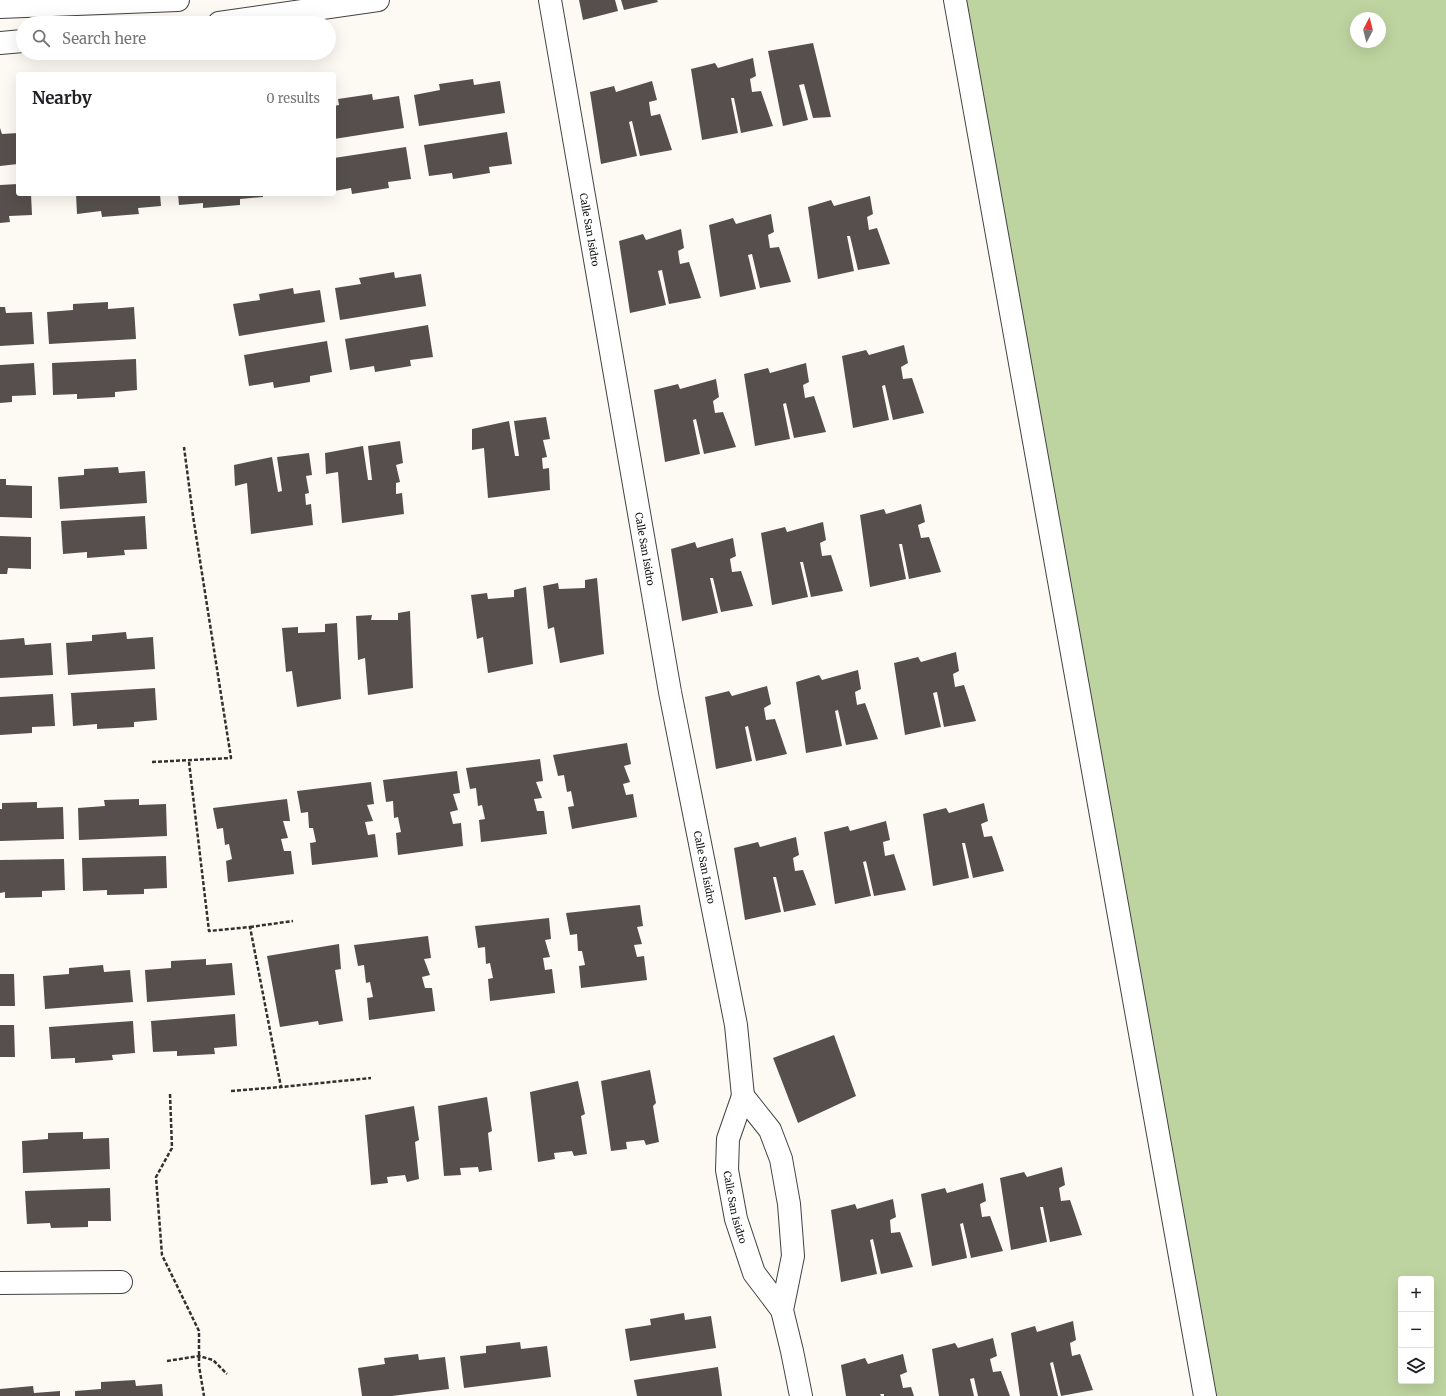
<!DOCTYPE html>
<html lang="en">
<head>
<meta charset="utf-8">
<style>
	body { margin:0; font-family:Merriweather,serif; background:#f2f2f2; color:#202124 }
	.controls { position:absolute; right:12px; bottom:12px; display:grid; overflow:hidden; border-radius:4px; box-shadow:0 4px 16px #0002 }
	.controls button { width:36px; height:36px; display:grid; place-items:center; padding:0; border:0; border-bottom:1px solid #e0e0e0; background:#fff; color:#202124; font:20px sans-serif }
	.compass { position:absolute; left:1350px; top:12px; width:36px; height:36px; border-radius:50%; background:#fff; box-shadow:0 4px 16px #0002; rotate:7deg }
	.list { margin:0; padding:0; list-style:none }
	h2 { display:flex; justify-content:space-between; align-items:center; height:52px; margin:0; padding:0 16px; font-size:17px }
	h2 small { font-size:13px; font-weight:400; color:#757577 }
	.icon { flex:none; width:22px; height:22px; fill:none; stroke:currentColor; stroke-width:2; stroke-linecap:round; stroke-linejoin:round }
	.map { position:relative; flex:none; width:1446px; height:1396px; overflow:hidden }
	.search { position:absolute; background:#fff; box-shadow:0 4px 16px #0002; left:16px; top:16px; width:320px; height:44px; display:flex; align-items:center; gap:10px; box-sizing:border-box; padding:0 14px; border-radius:22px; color:#757577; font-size:15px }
	.panel { position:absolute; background:#fff; box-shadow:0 4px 16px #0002; left:16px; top:72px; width:320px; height:124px; border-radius:4px }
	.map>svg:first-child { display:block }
	.forest { fill:#bed4a0; fill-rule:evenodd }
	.building { fill:#564f4d }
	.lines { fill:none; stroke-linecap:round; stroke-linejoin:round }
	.minor-casing { stroke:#424242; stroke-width:24 }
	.path { stroke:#313131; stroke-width:2.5; stroke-dasharray:4 2; stroke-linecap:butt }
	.minor { stroke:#fff; stroke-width:22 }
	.labels { text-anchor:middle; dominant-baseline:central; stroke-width:4; stroke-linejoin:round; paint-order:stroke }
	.street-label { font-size:10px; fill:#0f0f0f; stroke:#fff }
</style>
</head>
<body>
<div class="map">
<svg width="1446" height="1396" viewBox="0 0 1446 1396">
	<rect width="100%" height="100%" fill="#fdfaf3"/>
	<path class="forest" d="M957,0H1446V1396H1205ZM1356,18H1380V42H1356ZM1401,1279H1431V1381H1401Z"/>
	<g class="building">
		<path d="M579,0H615L618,11L583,20Z"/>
		<path d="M621,0H657L658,2L624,10Z"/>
		<path d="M813,43L831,117L813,118L804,84L799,85L808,120L783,126L768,51Z"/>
		<path d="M753,58L756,76L750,79L752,92L761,91L773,126L741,133L734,98H731L738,133L702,140L691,69L715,63L718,68Z"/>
		<path d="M473,79L474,85L500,81L505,113L419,126L414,95L440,90L439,84Z"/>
		<path d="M652,81L657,100L649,102L651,116L660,114L672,150L640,156L632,121L629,122L637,156L601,164L590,92L614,86L616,92Z"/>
		<path d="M372,94L373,100L399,96L404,128L334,139V106L339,105L338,99Z"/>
		<path d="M0,128L2,134L18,133V164L0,166Z"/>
		<path d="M507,132L512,164L489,167L490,173L453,179L452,173L429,176L424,145Z"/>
		<path d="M406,147L411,179L388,182L389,188L352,194L351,188L334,191V158Z"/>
		<path d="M18,184V194H31L32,215L9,216L10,222L0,223V185Z"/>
		<path d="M76,194H160L161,206L138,208L139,214L102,217L101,211L77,214Z"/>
		<path d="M178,194H263V197L240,199V205L203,208V203L179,205Z"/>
		<path d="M870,196L873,214L867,217L869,230L877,228L890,264L858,270L850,236H847L854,271L818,279L808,207L831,200L834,206Z"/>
		<path d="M771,214L774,232L768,235L770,248L779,247L791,282L760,288L752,254L748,255L756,289L720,297L709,225L733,218L736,224Z"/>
		<path d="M681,229L684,248L678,251L680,264L689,262L701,298L669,304L662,270L658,271L666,305L630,313L619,241L643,234L646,240Z"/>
		<path d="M394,272L395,278L421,274L426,306L340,320L335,288L361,284L359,278Z"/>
		<path d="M293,288L294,294L320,290L325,322L239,336L233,304L260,300L259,294Z"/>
		<path d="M108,302V309L134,307L136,339L49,344L47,312L73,310V304Z"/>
		<path d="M0,307H5L6,313L32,312L34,344L0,346Z"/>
		<path d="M428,325L433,357L410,360L411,366L375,372L374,366L350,370L345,339Z"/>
		<path d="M327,341L332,372L310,376V382L274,388L273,382L249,386L244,355Z"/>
		<path d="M904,345L908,363L901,367L903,379L912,378L924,413L893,420L885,385L882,386L889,420L853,428L842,356L866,350L869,355Z"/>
		<path d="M136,359L137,390L115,392V397L77,399V394L53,395L52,363Z"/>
		<path d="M34,363L36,395L12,396V402L0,403V365Z"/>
		<path d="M806,363L809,382L803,385L805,398L814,396L826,432L794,438L786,403L783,404L790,439L755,446L744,374L768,368L770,373Z"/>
		<path d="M716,379L719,397L713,401L715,413L723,412L736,447L704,454L696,419L693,420L700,454L665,462L654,390L678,384L680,389Z"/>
		<path d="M546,417L550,439L543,440L547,457L542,458L543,469L549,468L550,490L488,498L484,448L472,450V429L509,421L515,456H519L514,421Z"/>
		<path d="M400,441L403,463L396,465L400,482L396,483V494L402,493L404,514L342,523L338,472L326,474L325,453L363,446L368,480H372L368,446Z"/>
		<path d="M309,453L312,475L306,476L309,493L305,494L306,505L311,504L313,525L251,534L247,483L235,486L234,465L272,457L278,492L282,491L277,457Z"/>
		<path d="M118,467L119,473L145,471L147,503L60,509L58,477L84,475V469Z"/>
		<path d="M0,479H6V485L32,486V518L0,517Z"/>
		<path d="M921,504L925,522L918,525L921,538L929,537L941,572L909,579L902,544H899L906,579L870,587L860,515L884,509L886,514Z"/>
		<path d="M145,516L147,549L124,550L125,555L87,558V552L63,554L61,521Z"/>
		<path d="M823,522L826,540L820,543L822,556L831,555L843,591L811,597L803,562H800L808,597L772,605L761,533L785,527L787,532Z"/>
		<path d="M0,536L31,537V569L8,568L7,574H0Z"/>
		<path d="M733,538L736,556L730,559L732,572L741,571L753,606L721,612L713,578H710L718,613L682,621L671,549L695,542L697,548Z"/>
		<path d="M597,578L604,654L560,663L554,627L548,629L543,586L558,583L559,589L585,588V580Z"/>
		<path d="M526,587L533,664L488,673L483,637L477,639L471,595L487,593L488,599L514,597V590Z"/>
		<path d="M410,611L413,688L368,695L365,658L358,660L356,616L372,615L371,620H398V613Z"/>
		<path d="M337,623L341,699L297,707L292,671L286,672L282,628L298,627V633L325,632V624Z"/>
		<path d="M126,632L127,639L153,637L155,669L68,675L66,643L92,641V635Z"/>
		<path d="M24,638L25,645L51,643L53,675L0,678V640Z"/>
		<path d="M956,652L959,671L953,674L955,687L964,685L976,721L944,727L937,692L933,693L941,727L905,735L894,663L918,657L921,662Z"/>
		<path d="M858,670L861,689L855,692L857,705L865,703L878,739L846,745L838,710L835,711L842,746L806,753L796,682L819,675L822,680Z"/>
		<path d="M767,686L771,704L764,708L766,720L775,719L787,754L756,761L748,726L745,727L752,761L716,769L705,697L729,691L732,696Z"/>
		<path d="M155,688L157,720L134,722V727L97,729V724L73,726L71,693Z"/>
		<path d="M53,694L55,726L32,727V733L0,735V697Z"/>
		<path d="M627,743L631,764L624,766L630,782L623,784L626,795L633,794L637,817L572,829L568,807L574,806L571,791L567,792L564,775L558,776L553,755Z"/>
		<path d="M540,759L543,781L536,782L542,798L534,799L537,811H544L547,834L481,842L479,820L485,819L482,805L478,806L476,788L470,789L466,768Z"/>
		<path d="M457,771L460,793L453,794L458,810L450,812L453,824L461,823L463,846L398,855L396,833L401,832L398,817L394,818L393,801L386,802L383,780Z"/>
		<path d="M371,782L374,804L367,805L373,821L365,822L368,835L375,834L378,857L312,865L310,843L316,842L313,828H309L308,812L301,813L297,791Z"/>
		<path d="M139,799V805L166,804L167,836L79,840L78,808L105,806L104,800Z"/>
		<path d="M287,799L290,821H283L288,838L281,839L284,851H291L294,874L228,882L226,861L232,859L229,844L225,845L223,828L217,829L213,808Z"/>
		<path d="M37,802V808L63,807L64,839L0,841V809H2V803Z"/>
		<path d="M984,803L988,821L981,824L984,837L992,836L1004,871L973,878L965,843H962L969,878L933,886L923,814L946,808L949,813Z"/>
		<path d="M886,821L890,840L883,842L885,856L894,854L906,890L874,896L866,861L863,862L871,896L835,904L824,832L848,826L850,831Z"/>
		<path d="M796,837L799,855L793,858L795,871L803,870L816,905L784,912L776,877H773L781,912L745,920L734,848L758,842L760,847Z"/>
		<path d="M166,856L167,888L144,889V894L107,895V890L83,891L82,858Z"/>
		<path d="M64,859L65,890L42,891V897L5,898V892L0,893V860Z"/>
		<path d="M640,905L643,926L637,927L642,944L634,945L637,957L644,956L647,980L581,988L579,966L585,965L582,951H578L577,934L570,935L566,913Z"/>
		<path d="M549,918L551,939L545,940L550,957L543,958L545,970L552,969L555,993L490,1001L488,979L493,978L490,963L486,964L485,947L478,948L475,926Z"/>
		<path d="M428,936L431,958L424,959L430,975L422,977L425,988H432L435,1011L369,1020L367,998L373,997L370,982L366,983L364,965L358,966L354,945Z"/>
		<path d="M339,944L341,969L335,970L343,1021L319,1025L318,1021L280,1027L267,956Z"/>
		<path d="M206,959V965L232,963L235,995L147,1002L145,970L171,968V961Z"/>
		<path d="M103,965L104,972L130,970L133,1002L45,1009L43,976L69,974V968Z"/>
		<path d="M0,974H14L15,1006H0Z"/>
		<path d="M235,1014L237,1046L214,1048L215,1054L177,1056V1051L153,1052L151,1021Z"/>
		<path d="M133,1021L135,1053L112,1055L113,1060L75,1063V1058L51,1059L49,1027Z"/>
		<path d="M0,1025H14L15,1057H0Z"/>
		<path d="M834,1035L856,1096L798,1123L773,1058Z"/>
		<path d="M650,1070L656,1103L653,1106L659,1142L646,1145L644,1140L626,1142L627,1149L611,1151L601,1081Z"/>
		<path d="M578,1081L585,1114L581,1116L587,1154L574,1156L572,1151L554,1153L555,1159L538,1162L530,1092Z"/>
		<path d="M487,1097L492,1131L488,1133L492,1170L479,1172L478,1167L460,1168L461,1175L444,1176L438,1106Z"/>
		<path d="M414,1106L419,1140L415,1142L419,1179L407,1182L405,1175L387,1177L388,1183L371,1185L365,1115Z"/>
		<path d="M83,1132V1139L109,1138L110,1169L23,1173L22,1141L48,1139V1133Z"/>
		<path d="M1062,1167L1065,1185L1059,1188L1061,1201L1070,1200L1082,1235L1050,1242L1043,1207H1040L1047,1242L1011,1250L1000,1178L1024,1172L1027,1177Z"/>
		<path d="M983,1183L986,1201L980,1204L982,1217L990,1216L1003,1251L971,1258L963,1223L960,1224L967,1258L932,1266L921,1194L945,1188L947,1193Z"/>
		<path d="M110,1188L111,1221H88V1227L51,1228L50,1223L27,1224L25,1191Z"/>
		<path d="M893,1199L896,1217L890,1220L891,1233L900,1232L913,1267L881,1274L873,1239L870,1240L877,1274L841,1282L831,1210L855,1204L857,1209Z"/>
		<path d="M684,1313L685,1320L711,1316L716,1348L630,1361L625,1329L651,1325L650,1319Z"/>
		<path d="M1073,1321L1076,1340L1070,1343L1072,1356L1080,1354L1093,1390L1061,1396L1053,1362L1050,1363L1058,1396H1020L1011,1333L1035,1326L1037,1332Z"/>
		<path d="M993,1338L997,1356L990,1359L993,1372L1001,1371L1010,1396H978L974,1378L970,1379L974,1396H939L932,1349L955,1343L958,1348Z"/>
		<path d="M520,1342L521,1349L547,1346L551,1377L464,1388L460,1356L486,1353V1346Z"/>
		<path d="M418,1354L419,1360L445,1357L449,1389L392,1396H362L358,1368L385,1364L384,1358Z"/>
		<path d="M903,1354L907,1372L900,1375L903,1388L911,1387L914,1396H884V1394H880L881,1396H846L841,1365L865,1358L868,1364Z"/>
		<path d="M718,1367L722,1396H637L634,1380Z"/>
		<path d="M135,1380L136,1386L162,1384L163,1396H75V1391L101,1389V1382Z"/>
		<path d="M33,1386L34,1393L60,1391V1396H0V1389Z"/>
	</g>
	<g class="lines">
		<g class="minor-casing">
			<g id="minor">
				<path id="s1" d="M550,0L670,692L736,1025L743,1096"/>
				<path d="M955,0L1205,1396"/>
				<path d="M0,7L178,0"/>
				<path d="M219,23L378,0"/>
				<path d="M0,43L23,41"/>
				<path d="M0,1283L121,1282"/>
				<path id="s2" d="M782,1310L793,1256L789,1204L781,1159L770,1130L743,1096L728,1139L727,1170L736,1219L754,1273L782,1310L792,1351L801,1396"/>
			</g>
		</g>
		<g class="path">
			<path d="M152,762L231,758L193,516L184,447"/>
			<path d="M189,762L209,931L250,927L281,1087L371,1078"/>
			<path d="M250,927L293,921"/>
			<path d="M231,1091L281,1087"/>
			<path d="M170,1094L172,1148L156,1177L162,1255L199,1331V1366L204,1396"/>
			<path d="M167,1361L199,1356L213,1360L227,1374"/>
		</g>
		<use href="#minor" class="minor"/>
	</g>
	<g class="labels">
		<g class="street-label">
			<text stroke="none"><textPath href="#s1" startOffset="233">Calle San Isidro</textPath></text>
			<text stroke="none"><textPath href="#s1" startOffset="557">Calle San Isidro</textPath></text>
			<text stroke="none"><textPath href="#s1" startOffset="881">Calle San Isidro</textPath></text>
			<text stroke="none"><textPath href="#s2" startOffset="342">Calle San Isidro</textPath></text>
		</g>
	</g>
</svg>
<div class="controls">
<button>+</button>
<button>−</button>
<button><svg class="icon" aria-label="layers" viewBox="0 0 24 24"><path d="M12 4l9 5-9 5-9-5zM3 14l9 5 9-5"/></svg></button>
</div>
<svg class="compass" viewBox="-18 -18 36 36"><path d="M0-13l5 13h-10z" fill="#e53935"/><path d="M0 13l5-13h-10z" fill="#757577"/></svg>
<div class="search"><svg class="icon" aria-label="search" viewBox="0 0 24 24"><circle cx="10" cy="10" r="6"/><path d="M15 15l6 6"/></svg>Search here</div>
<section class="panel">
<h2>Nearby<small>0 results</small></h2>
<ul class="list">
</ul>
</section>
</div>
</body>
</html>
